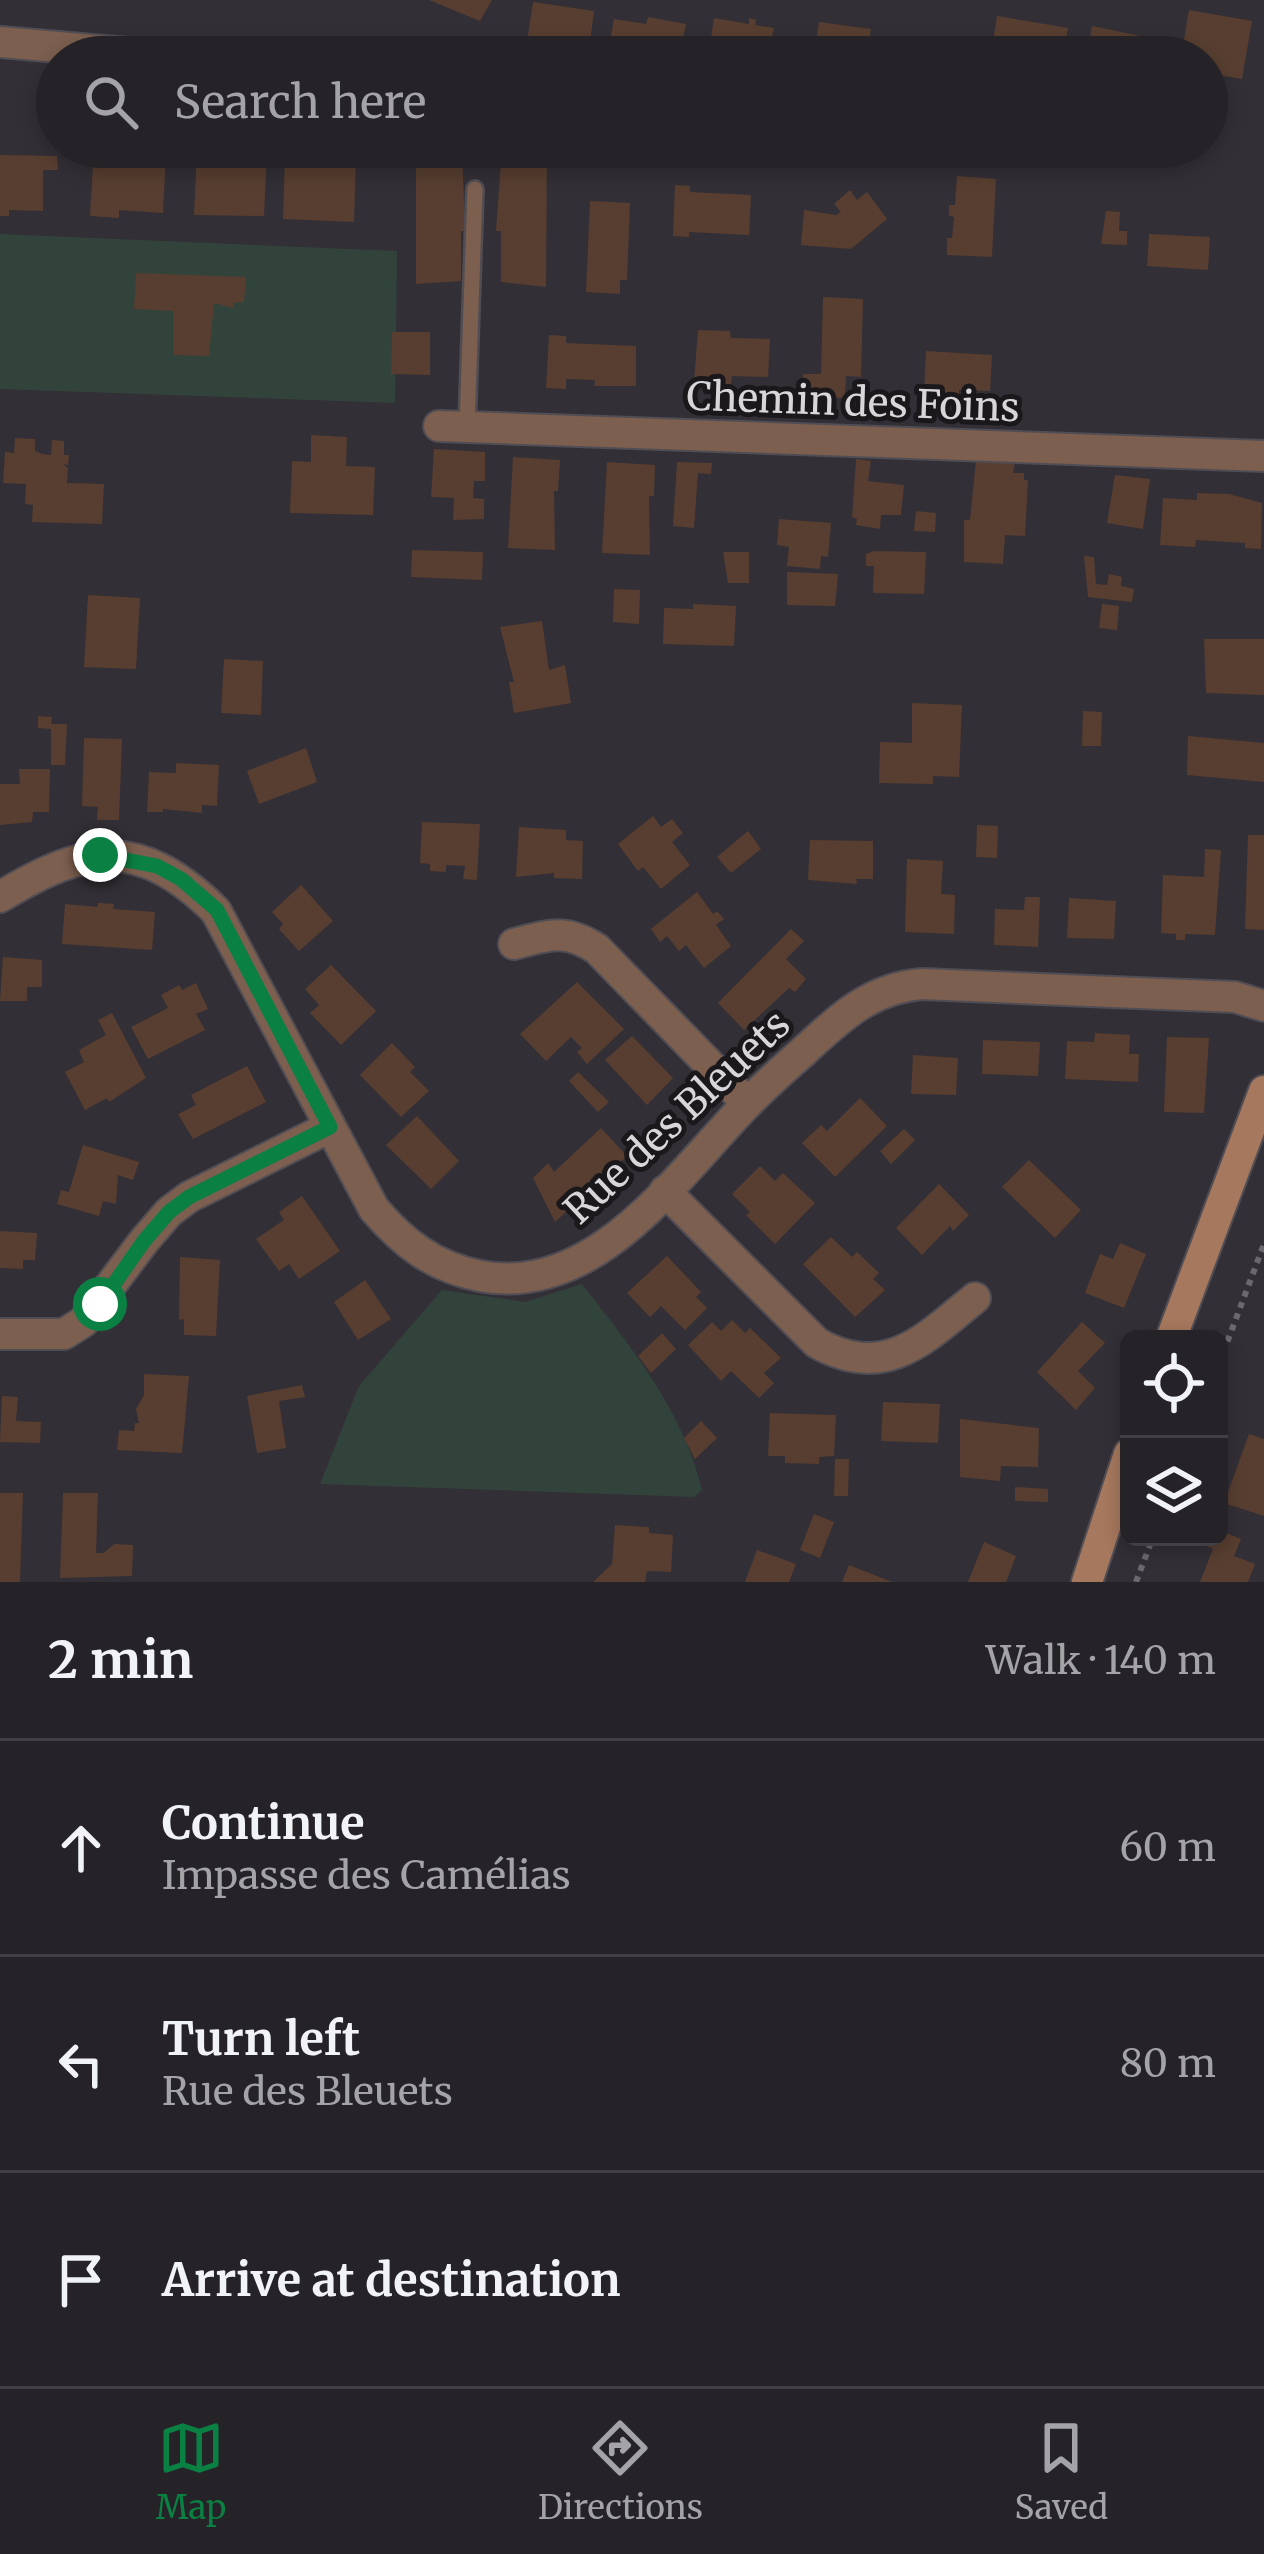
<!DOCTYPE html>
<html lang="en">
<head>
<meta charset="utf-8">
<style>
	body { margin:0; font-family:Merriweather,serif; background:#322f34; color:#f1f3f6 }
	.controls { position:absolute; right:36px; bottom:36px; display:grid; overflow:hidden; border-radius:18px; box-shadow:0 6px 18px #0003 }
	.controls button { width:108px; height:108px; display:grid; place-items:center; padding:0; border:0; border-bottom:3px solid #424045; background:#262328; color:#f1f3f6; font:60px sans-serif }
	.stop { position:absolute; width:36px; height:36px; margin:-27px; border:9px solid #0b8043; border-radius:50%; background:#fff }
	.stop.end { background:#0b8043; border-color:#fff; box-shadow:0 3px 12px #0008 }
	.list { margin:0; padding:0; list-style:none }
	h2 { display:flex; justify-content:space-between; align-items:center; height:156px; margin:0; padding:0 48px; font-size:51px }
	h2 small { font-size:39px; font-weight:400; color:#a4a4a8 }
	.list li { display:grid; grid-template-columns:78px 1fr auto; gap:36px; align-items:center; box-sizing:border-box; height:216px; padding:0 48px; border-top:3px solid #424045 }
	.list b { display:block; font-size:45px; white-space:nowrap }
	.list p { margin:0; font-size:39px; white-space:nowrap; color:#a4a4a8 }
	.list em { font-size:39px; font-style:normal; color:#a4a4a8 }
	.icon { flex:none; width:66px; height:66px; fill:none; stroke:currentColor; stroke-width:2; stroke-linecap:round; stroke-linejoin:round }
	.map { position:relative; flex:none; width:1264px; height:1582px; overflow:hidden }
	.search { position:absolute; background:#262328; box-shadow:0 6px 18px #0003; left:36px; right:36px; top:36px; height:132px; display:flex; align-items:center; gap:30px; box-sizing:border-box; padding:0 42px; border-radius:66px; color:#a4a4a8; font-size:45px }
	.sheet { height:804px; background:#262328 }
	nav { display:flex; justify-content:space-around; align-items:center; box-sizing:border-box; height:168px; border-top:3px solid #424045; background:#262328; font-size:33px; color:#a4a4a8 }
	nav a { display:grid; justify-items:center; gap:6px }
	nav .on { color:#0b8043 }
	.map>svg:first-child { display:block }
	.green { fill:#32433b }
	.building { fill:#573e30 }
	.lines { fill:none; stroke-linecap:round; stroke-linejoin:round }
	.lane-casing { stroke:#514d54; stroke-width:20 }
	.street-casing { stroke:#514d54; stroke-width:34 }
	.secondary-casing { stroke:#514d54; stroke-width:34 }
	.path { stroke:#6b686e; stroke-width:6; stroke-dasharray:6 6; stroke-linecap:butt }
	.lane { stroke:#7c5f4e; stroke-width:15 }
	.street { stroke:#7c5f4e; stroke-width:30 }
	.secondary { stroke:#a6785d; stroke-width:30 }
	.route { stroke:#0b8043; stroke-width:15 }
	.labels { text-anchor:middle; dominant-baseline:central; stroke-width:10; stroke-linejoin:round; paint-order:stroke }
	.street-label { font-size:39px; fill:#d8d6da; stroke:#1a181b }
</style>
</head>
<body>
<div class="map">
<svg width="1264" height="1582" viewBox="0 0 1264 1582">
	<rect width="100%" height="100%" fill="#332f36"/>
	<g class="green">
		<path d="M0,234L397,251L395,403L0,389Z"/>
		<path d="M582,1284C631,1347 683,1410 702,1490L694,1497L320,1484L359,1386L442,1290L525,1302Z"/>
	</g>
	<g class="building">
		<path d="M429,0H492L480,21Z"/>
		<path d="M533,2L594,11L589,51L554,45L551,57L525,55Z"/>
		<path d="M1189,10L1252,21L1242,79L1207,73V57H1181Z"/>
		<path d="M997,16L1068,28L1063,57L991,54Z"/>
		<path d="M648,17L686,24L679,57L607,56L614,19L646,24Z"/>
		<path d="M714,18L749,24V18L756,20L755,25L774,28L772,37L787,40L785,57H708Z"/>
		<path d="M819,22L871,29L867,57L814,56Z"/>
		<path d="M1092,26L1160,40L1157,57H1087Z"/>
		<path d="M296,42L377,45V57H295Z"/>
		<path d="M94,147L166,152L163,213L119,210V218L90,216Z"/>
		<path d="M416,147H462L465,231H461V281L416,284Z"/>
		<path d="M502,147H547L546,287L501,282V231H496Z"/>
		<path d="M197,150L267,152L264,216L194,215Z"/>
		<path d="M285,153L356,157L354,222L283,219Z"/>
		<path d="M0,155L57,156L58,170H43V211L9,210V216H0Z"/>
		<path d="M957,176L996,179L992,257L947,255V238H952L954,217L949,216V205H955Z"/>
		<path d="M675,185L690,186V192L751,195L749,235L689,232V237L673,236Z"/>
		<path d="M850,190L857,200L867,192L887,219L851,249L801,245L804,210L836,215L841,212L834,204Z"/>
		<path d="M590,201L630,203L627,280H620V294L586,292Z"/>
		<path d="M1106,211L1120,212L1119,231H1127V245L1101,244Z"/>
		<path d="M1149,234L1210,237L1208,270L1147,266Z"/>
		<path d="M136,273L246,277L244,302L233,303V308L214,303L209,356L173,355V311L134,309Z"/>
		<path d="M823,297L863,299L861,377L846,376L845,398L801,396L803,374H821Z"/>
		<path d="M698,330L730,331L731,338L770,339L768,377L732,376L731,384L694,382Z"/>
		<path d="M392,332H430V375L391,374Z"/>
		<path d="M549,335L566,336V343L636,346V386H594L595,380L566,379V389L546,388Z"/>
		<path d="M926,351L992,355L990,391L959,390V397L924,395Z"/>
		<path d="M311,435L347,437L346,466L375,467L373,515L290,513L292,461L311,462Z"/>
		<path d="M15,438L35,439V451L42,454L51,455L52,440L64,441V455H69L68,465L63,464L68,468L67,483L104,484L102,524L32,522L33,505L25,504L26,484L3,483L5,452L14,453Z"/>
		<path d="M434,449L485,452V481H474L473,498L484,499V519L453,520L454,498L431,497Z"/>
		<path d="M513,457L560,460L558,491H554L555,550L508,548Z"/>
		<path d="M856,459L871,461L868,481L904,485L901,515H881L880,529L856,525L857,519L852,517Z"/>
		<path d="M976,460L1015,461L1013,473H1024V480H1028L1025,536L1005,535L1003,564L964,562V520H970Z"/>
		<path d="M607,462L655,465L654,496H649L650,555L602,553Z"/>
		<path d="M677,462L712,463L711,474L698,473L694,528L673,526Z"/>
		<path d="M1115,475L1150,479L1143,529L1107,523Z"/>
		<path d="M1197,493L1229,494L1262,503L1261,549L1245,548V543L1196,540L1195,547L1160,545L1163,498L1197,500Z"/>
		<path d="M916,511L936,513L935,532L914,531Z"/>
		<path d="M779,519L831,523L828,557L821,556L820,569L787,566L789,547L777,545Z"/>
		<path d="M412,550L483,552L482,580L411,577Z"/>
		<path d="M874,551L926,552L924,594L873,593L874,566H866V554Z"/>
		<path d="M723,552H749V583H728Z"/>
		<path d="M1084,556L1094,557L1096,584L1107,585L1109,574L1122,577L1121,586L1134,589L1132,602L1088,597Z"/>
		<path d="M787,572L838,574L835,606L787,605Z"/>
		<path d="M614,589L640,590L639,624L613,622Z"/>
		<path d="M88,595L140,598L136,669L84,667Z"/>
		<path d="M693,604L736,606L734,646L663,644L664,608L693,609Z"/>
		<path d="M1102,604L1119,606L1117,630L1099,628Z"/>
		<path d="M542,621L549,670L565,665L571,703L514,713L509,682H514L500,627Z"/>
		<path d="M1204,639H1264V695L1206,693Z"/>
		<path d="M224,659L263,661L261,715L221,713Z"/>
		<path d="M912,703L962,705L959,777L933,776V784L879,783L880,742L912,743Z"/>
		<path d="M1083,711L1102,712L1101,746H1082Z"/>
		<path d="M38,716L52,717L51,724H67L65,765H51V729L38,728Z"/>
		<path d="M1188,736L1264,743V782L1187,775Z"/>
		<path d="M84,738L122,739L119,820H97L98,807L82,806Z"/>
		<path d="M306,748L317,782L259,804L247,771Z"/>
		<path d="M176,763L219,765L217,806L202,805V813L163,809V812H147L149,772L176,773Z"/>
		<path d="M19,769H50L49,812H33L32,822L0,825V784H20Z"/>
		<path d="M653,816L661,827L672,819L683,833L672,842L690,865L661,889L643,867L638,871L618,844Z"/>
		<path d="M422,822L480,824L477,880L463,879L465,866L446,865V872L430,871V864L420,863Z"/>
		<path d="M977,825L998,826L997,858L976,857Z"/>
		<path d="M519,827L566,830V840L583,841L582,879L554,878V873L516,877Z"/>
		<path d="M748,831L761,849L731,873L717,857Z"/>
		<path d="M1248,835H1264V930L1245,929Z"/>
		<path d="M810,840L873,841V879H856L857,884L808,880Z"/>
		<path d="M1205,849L1221,850L1215,935L1185,934V940H1176V934L1161,933L1163,875L1204,877Z"/>
		<path d="M907,859L943,861L941,894L955,895L954,934L905,932Z"/>
		<path d="M301,885L333,921L299,951L279,929L283,924L272,912Z"/>
		<path d="M697,892L713,914L717,911L724,919L716,925L731,946L704,968L686,945L679,951L667,936L660,942L651,929Z"/>
		<path d="M1025,897H1040L1038,947L994,945L995,909L1024,910Z"/>
		<path d="M1069,898L1116,901L1114,939L1067,938Z"/>
		<path d="M98,903L114,904L113,909L155,912L152,950L62,944L65,904L98,907Z"/>
		<path d="M791,929L804,941L786,959L806,979L795,992L789,988L744,1030L718,1003Z"/>
		<path d="M3,957L42,960V987H27V1001H0Z"/>
		<path d="M331,965L376,1011L341,1045L310,1013L319,1005L305,989Z"/>
		<path d="M577,982L624,1029L587,1064L577,1052L582,1048L571,1037L546,1061L520,1034Z"/>
		<path d="M196,983L208,1009L196,1014L205,1030L148,1059L131,1027L168,1008L161,995L179,985L182,990Z"/>
		<path d="M112,1013L146,1078L109,1102L107,1098L85,1110L65,1072L84,1062L79,1050L106,1035L98,1020Z"/>
		<path d="M1095,1033L1130,1035L1129,1054H1139L1138,1082L1065,1079L1067,1041L1094,1042Z"/>
		<path d="M632,1036L673,1078L647,1105L605,1060Z"/>
		<path d="M1167,1037L1209,1038L1204,1113L1164,1112Z"/>
		<path d="M983,1040L1040,1042L1038,1076L982,1074Z"/>
		<path d="M392,1043L415,1067L410,1072L429,1091L401,1117L360,1075Z"/>
		<path d="M913,1055L958,1058L956,1095L911,1094Z"/>
		<path d="M247,1066L266,1102L193,1139L178,1114L196,1105L191,1095Z"/>
		<path d="M578,1072L609,1102L598,1112L569,1081Z"/>
		<path d="M860,1098L887,1126L835,1177L802,1143L821,1125L827,1131Z"/>
		<path d="M417,1116L459,1161L431,1189L386,1145Z"/>
		<path d="M601,1128L627,1156L555,1222L533,1178L548,1163L554,1172Z"/>
		<path d="M904,1129L915,1140L891,1164L880,1151Z"/>
		<path d="M83,1145L139,1162L133,1180L118,1175L116,1204L103,1201L99,1216L57,1204L61,1190L69,1192Z"/>
		<path d="M1029,1160L1081,1210L1055,1238L1002,1187Z"/>
		<path d="M760,1166L775,1181L783,1173L815,1203L775,1244L746,1215L750,1212L732,1194Z"/>
		<path d="M939,1184L969,1215L953,1231L950,1226L922,1255L896,1228Z"/>
		<path d="M302,1196L340,1251L299,1279L289,1264L279,1271L256,1239L284,1220L279,1212Z"/>
		<path d="M0,1231L37,1233L35,1260H23V1269L0,1268Z"/>
		<path d="M831,1237L852,1257L857,1252L879,1273L873,1279L885,1290L855,1317L803,1264Z"/>
		<path d="M1120,1243L1146,1254L1124,1308L1085,1293L1100,1254L1113,1259Z"/>
		<path d="M667,1256L701,1292L696,1297L707,1308L685,1330L661,1306L650,1317L627,1293Z"/>
		<path d="M180,1257L220,1260L216,1336L184,1335V1319L179,1320Z"/>
		<path d="M365,1280L391,1319L358,1340L334,1302Z"/>
		<path d="M732,1320L745,1333L750,1328L781,1358L764,1373L774,1383L759,1398L731,1371L721,1381L688,1345L712,1322L721,1331Z"/>
		<path d="M1082,1322L1105,1343L1078,1371L1095,1388L1076,1410L1037,1372Z"/>
		<path d="M662,1333L676,1349L651,1373L638,1356Z"/>
		<path d="M144,1374L189,1376L182,1453L117,1450L119,1430L134,1431L135,1423H139L136,1409L144,1395Z"/>
		<path d="M302,1385L305,1397L279,1401L286,1448L257,1453L247,1396Z"/>
		<path d="M2,1396L18,1397L16,1421L41,1422L40,1443L0,1442Z"/>
		<path d="M883,1402L940,1404L938,1443L881,1441Z"/>
		<path d="M770,1413L836,1415L834,1456L819,1457V1464L785,1463V1456H768Z"/>
		<path d="M960,1419L1039,1428L1038,1467L1001,1466L1000,1481L960,1477Z"/>
		<path d="M701,1421L717,1438L695,1459L684,1438Z"/>
		<path d="M1249,1434L1264,1439V1516L1224,1503Z"/>
		<path d="M835,1459H849L848,1496H834Z"/>
		<path d="M1015,1487L1048,1489V1502L1015,1501Z"/>
		<path d="M0,1493H23L20,1582H0Z"/>
		<path d="M63,1493H98L96,1553H104L114,1544L133,1545L132,1576L60,1578Z"/>
		<path d="M814,1514L834,1522L820,1558L800,1550Z"/>
		<path d="M615,1525L649,1527V1533L673,1535L671,1572L647,1571L645,1582H593L612,1564Z"/>
		<path d="M1219,1530L1241,1539L1234,1556L1255,1564L1248,1582H1200L1213,1549L1202,1544L1205,1537H1219Z"/>
		<path d="M984,1542L1016,1556L1006,1582H968Z"/>
		<path d="M757,1550L796,1564L789,1582H745Z"/>
		<path d="M849,1565L892,1582H842Z"/>
	</g>
	<g class="lines">
		<g class="lane-casing">
			<path id="lane" d="M467,427L475,189"/>
		</g>
		<g class="street-casing">
			<g id="street">
				<path d="M0,42L174,57"/>
				<path d="M439,426L1264,456"/>
				<path d="M0,897C86,845 139,835 216,911L374,1209C404,1244 434,1267 480,1276C595,1298 675,1178 745,1106C764,1086 785,1068 805,1050C841,1017 871,988 922,984L1235,997L1264,1006"/>
				<path d="M514,944C549,935 565,928 597,949L747,1103"/>
				<path d="M665,1191L817,1343C885,1381 924,1340 975,1298"/>
				<path d="M0,1334H64L83,1322L144,1241L169,1212L189,1197L330,1127"/>
			</g>
		</g>
		<g class="secondary-casing">
			<g id="secondary">
				<path d="M1171,1339L1264,1091"/>
				<path d="M1087,1582L1129,1454"/>
			</g>
		</g>
		<g class="path">
			<path d="M1219,1364L1264,1244"/>
			<path d="M1136,1582L1153,1537"/>
		</g>
		<use href="#lane" class="lane"/>
		<use href="#street" class="street"/>
		<use href="#secondary" class="secondary"/>
	</g>
	<g class="lines">
		<path class="route" d="M100,1304L144,1241L169,1212L189,1197L330,1127L217,910L181,879L157,866L100,855"/>
	</g>
	<g class="labels">
		<g class="street-label">
			<text transform="translate(853 402) rotate(2)">Chemin des Foins</text>
			<text transform="translate(677 1117) rotate(-43)">Rue des Bleuets</text>
		</g>
	</g>
</svg>
<div class="controls">
<button><svg class="icon" aria-label="locate" viewBox="0 0 24 24"><circle cx="12" cy="12" r="6"/><path d="M12 2v4M12 18v4M2 12h4M18 12h4"/></svg></button>
<button><svg class="icon" aria-label="layers" viewBox="0 0 24 24"><path d="M12 4l9 5-9 5-9-5zM3 14l9 5 9-5"/></svg></button>
</div>
<div class="stop" style="left:100px;top:1304px"></div>
<div class="stop end" style="left:100px;top:855px"></div>
<div class="search"><svg class="icon" aria-label="search" viewBox="0 0 24 24"><circle cx="10" cy="10" r="6"/><path d="M15 15l6 6"/></svg>Search here</div>
</div>
<section class="sheet">
<h2>2 min<small>Walk · 140 m</small></h2>
<ul class="list">
<li><svg class="icon" aria-label="ahead" viewBox="0 0 24 24"><path d="M12 20V5M6 11l6-6 6 6"/></svg><div><b>Continue</b><p>Impasse des Camélias</p></div><em>60 m</em></li>
<li><svg class="icon" aria-label="left" viewBox="0 0 24 24"><path d="M17 20v-9H6M10 6l-5 5 5 5"/></svg><div><b>Turn left</b><p>Rue des Bleuets</p></div><em>80 m</em></li>
<li><svg class="icon" aria-label="arrive" viewBox="0 0 24 24"><path d="M6 21V4h12l-3 4 3 4H6"/></svg><div><b>Arrive at destination</b></div></li>
</ul>
</section>
<nav>
<a class="on"><svg class="icon" aria-label="map" viewBox="0 0 24 24"><path d="M3 6l6-2 6 2 6-2v14l-6 2-6-2-6 2zM9 4v14M15 6v14"/></svg>Map</a>
<a><svg class="icon" aria-label="directions" viewBox="0 0 24 24"><path d="M12 3l9 9-9 9-9-9zM9 14v-3h6M13 9l2 2-2 2"/></svg>Directions</a>
<a><svg class="icon" aria-label="saved" viewBox="0 0 24 24"><path d="M7 4h10v16l-5-4-5 4z"/></svg>Saved</a>
</nav>
</body>
</html>
